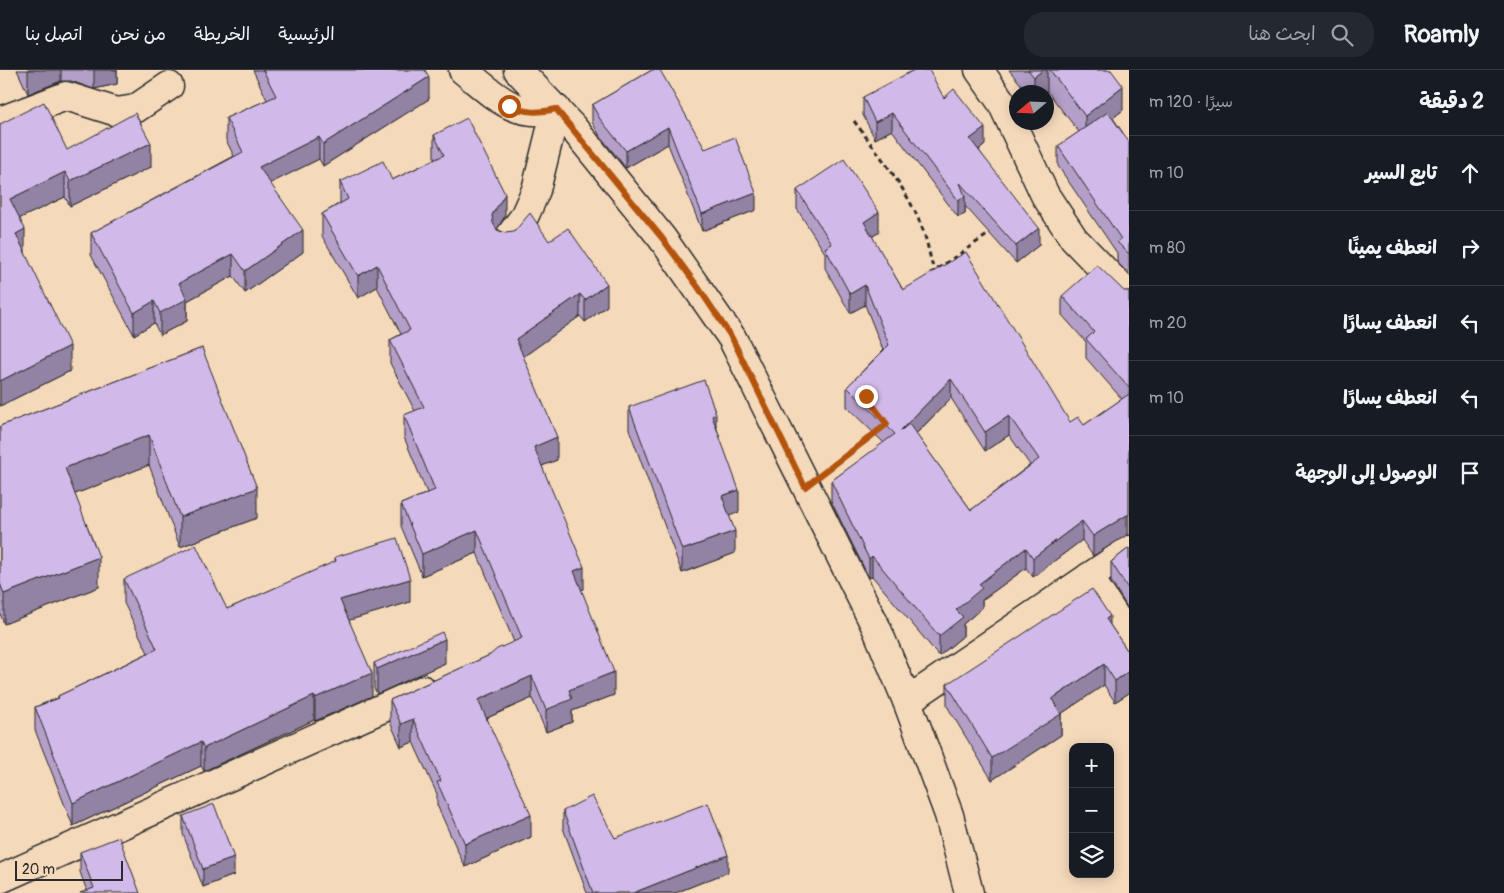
<!DOCTYPE html>
<html lang="ar">
<head>
<meta charset="utf-8">
<style>
	body { margin:0; font-family:Pangolin,"Playpen Sans Arabic",sans-serif; background:#242831; color:#f1f3f6; direction:rtl }
	.controls { position:absolute; right:15px; bottom:15px; display:grid; overflow:hidden; border-radius:10px; box-shadow:0 2px 12px #0003 }
	.controls button { width:45px; height:45px; display:grid; place-items:center; padding:0; border:0; border-bottom:1px solid #363941; background:#171b24; color:#f1f3f6; font:25px sans-serif }
	.compass { position:absolute; left:1009px; top:15px; width:45px; height:45px; border-radius:50%; background:#171b24; box-shadow:0 2px 12px #0003; rotate:251deg }
	.scale { position:absolute; left:15px; bottom:12px; width:108px; box-sizing:border-box; padding-left:5px; border:2px solid #2b2b2b; border-top:0; font-size:14px; line-height:18px; white-space:nowrap; color:#2b2b2b; -webkit-text-stroke:4px #f4d9bb; paint-order:stroke }
	.stop { position:absolute; width:15px; height:15px; margin:-11px; border:4px solid #b45309; border-radius:50%; background:#fff }
	.stop.end { background:#b45309; border-color:#fff; box-shadow:0 1px 5px #0008 }
	.list { margin:0; padding:0; list-style:none }
	h2 { display:flex; justify-content:space-between; align-items:center; height:65px; margin:0; padding:0 20px; font-size:21px }
	h2 small { font-size:16px; font-weight:400; color:#9ea1a6 }
	.list li { display:grid; grid-template-columns:32px 1fr auto; gap:15px; align-items:center; box-sizing:border-box; height:75px; padding:0 20px; border-top:1px solid #363941 }
	.list b { display:block; font-size:19px; white-space:nowrap }
	.list em { font-size:16px; font-style:normal; color:#9ea1a6 }
	.icon { flex:none; width:28px; height:28px; fill:none; stroke:currentColor; stroke-width:2; stroke-linecap:round; stroke-linejoin:round }
	.map { position:relative; flex:none; width:1129px; height:823px; overflow:hidden; direction:ltr }
	header { display:flex; align-items:center; gap:30px; box-sizing:border-box; height:70px; padding:0 25px; background:#171b24; border-bottom:1px solid #363941 }
	header strong { font-size:24px }
	nav { display:flex; gap:28px; margin-inline-start:auto; font-size:18px }
	.search { width:350px; height:45px; background:#242831; display:flex; align-items:center; gap:12px; box-sizing:border-box; padding:0 18px; border-radius:20px; color:#9ea1a6; font-size:19px }
	main { display:flex }
	aside { flex:1; background:#171b24 }
	.map>svg:first-child { display:block }
	.lines { fill:none; stroke-linecap:round; stroke-linejoin:round }
	.minor-casing { stroke:#2b2b2b; stroke-width:31 }
	.path { stroke:#2b2b2b; stroke-width:3; stroke-dasharray:5 4; stroke-linecap:butt }
	.minor { stroke:#f4d9bb; stroke-width:28 }
	.wall { fill:#b49fc8; stroke:#2b2b2b; fill-rule:evenodd }
	.shaded-wall { fill:#9282a3; stroke:#2b2b2b }
	.building { fill:#d1b9e9; stroke:#2b2b2b; fill-rule:evenodd }
	.route { stroke:#b45309; stroke-width:6 }
</style>
</head>
<body>
<header>
<strong>Roamly</strong>
<div class="search"><svg class="icon" aria-label="search" viewBox="0 0 24 24"><circle cx="10" cy="10" r="6"/><path d="M15 15l6 6"/></svg>ابحث هنا</div>
<nav><a>الرئيسية</a><a>الخريطة</a><a>من نحن</a><a>اتصل بنا</a></nav>
</header>
<main>
<aside>
<h2>2 دقيقة<small>سيرًا · 120 m</small></h2>
<ul class="list">
<li><svg class="icon" aria-label="ahead" viewBox="0 0 24 24"><path d="M12 20V5M6 11l6-6 6 6"/></svg><div><b>تابع السير</b></div><em>10 m</em></li>
<li><svg class="icon" aria-label="right" viewBox="0 0 24 24"><path d="M7 20v-9h11M14 6l5 5-5 5"/></svg><div><b>انعطف يمينًا</b></div><em>80 m</em></li>
<li><svg class="icon" aria-label="left" viewBox="0 0 24 24"><path d="M17 20v-9H6M10 6l-5 5 5 5"/></svg><div><b>انعطف يسارًا</b></div><em>20 m</em></li>
<li><svg class="icon" aria-label="left" viewBox="0 0 24 24"><path d="M17 20v-9H6M10 6l-5 5 5 5"/></svg><div><b>انعطف يسارًا</b></div><em>10 m</em></li>
<li><svg class="icon" aria-label="arrive" viewBox="0 0 24 24"><path d="M6 21V4h12l-3 4 3 4H6"/></svg><div><b>الوصول إلى الوجهة</b></div></li>
</ul>
</aside>
<div class="map">
<svg width="1129" height="823" viewBox="0 0 1129 823">
	<rect width="100%" height="100%" fill="#f4d9bb"/>
	<filter id="ink" filterUnits="userSpaceOnUse"><feTurbulence type="fractalNoise" baseFrequency=".02" numOctaves="2"/><feDisplacementMap in="SourceGraphic" scale="10" xChannelSelector="R" yChannelSelector="G"/><feConvolveMatrix kernelMatrix="1 2 1 2 8 2 1 2 1" color-interpolation-filters="sRGB"/></filter>
	<g filter="url(#ink)">
		<g class="lines">
			<g class="minor-casing">
				<g id="minor">
					<path d="M463,0C494,25 514,49 556,39"/>
					<path d="M518,0L574,59L662,168L732,268L876,557L907,631L949,745L969,823"/>
					<path d="M979,0L1002,33L1045,125L1074,169L1129,226"/>
					<path d="M0,51L66,26L117,42L135,39L169,16"/>
					<path d="M507,170L524,147L536,120L556,39"/>
					<path d="M1089,507L1129,568"/>
					<path d="M907,631L1129,480"/>
					<path d="M0,809L423,620"/>
				</g>
			</g>
			<g class="path">
				<path d="M854,51C880,86 909,121 924,163C928,175 930,188 934,201"/>
				<path d="M930,204L993,161"/>
				<path d="M832,396L877,362"/>
			</g>
			<use href="#minor" class="minor"/>
		</g>
		<g class="wall">
			<path d="M17,0H117V14L94,19L71,11H61L28,24Z"/>
			<path d="M253,0H425L429,29L323,96L319,89L270,113L303,182L245,223L233,206L187,231V251L160,265L154,253L134,265L91,185V163L234,86L226,70V48L267,30Z"/>
			<path d="M652,0L705,79L756,140L702,161L668,74L626,98L600,66L592,52V35Z"/>
			<path d="M1009,0H1111L1123,40L1113,48L1129,72V204L1117,192V183L1058,96V76L1079,62L1047,21L1045,22H1027Z"/>
			<path d="M863,27L944,28L985,75L979,80L1039,175L1016,193L965,136V144L958,147L892,60L875,69L863,45Z"/>
			<path d="M0,54L67,80L151,97L70,136L65,127L20,148L25,184L70,301L0,336Z"/>
			<path d="M434,65L505,146L497,159L505,163L549,171L607,236L585,252L580,246L523,287L557,390L542,396L584,519L581,520L614,625L572,641V652L546,662L532,628L487,648L531,767L465,797L437,735V724L413,672L401,677L390,652V630L490,585L514,572L477,483L422,506L401,456V434L427,423L404,367V345L415,341L390,293V270L401,264L377,217L358,228L322,166V144L340,133V112L392,110L435,89L434,87Z"/>
			<path d="M797,120L879,162L872,167L903,220L1070,352L1084,355L1122,329L1086,288V272L1062,245V226L1129,221V465H1127L1093,486L1082,470L1033,507L1026,498L982,530V538L963,554V566L939,586L872,506L869,508L831,431V411L884,373L847,337V317L883,280L865,235L850,243L825,198V183L797,139ZM951,328L985,381L1009,365L1030,395L971,440L916,364Z"/>
			<path d="M202,278L257,448L180,477L149,395L75,424L99,517L4,554L0,543V356Z"/>
			<path d="M629,337L716,355L739,442L729,446L735,483L682,503L629,359Z"/>
			<path d="M1129,478V540L1111,511V492Z"/>
			<path d="M335,487L410,532L349,550L372,626L315,651L314,650L204,701L201,696L73,756L35,660V637L58,628V626L148,583L124,533V509L227,539L335,492Z"/>
			<path d="M1110,555L1129,583V623L1115,632L1104,615L1061,644V665L992,710L947,636V614Z"/>
			<path d="M374,593H445L377,624L374,618Z"/>
			<path d="M563,741L615,768L728,802L675,823H587L563,758Z"/>
			<path d="M183,746L234,805L203,817L183,764Z"/>
			<path d="M80,782L140,823L87,821L80,802Z"/>
		</g>
		<g class="shaded-wall">
			<path d="M28,0H61V11L28,24Z"/>
			<path d="M94,0H117V14L94,19Z"/>
			<path d="M1043,0H1047V21L1045,22H1034V7Z"/>
			<path d="M429,7V29L323,96V74Z"/>
			<path d="M1123,16V40L1085,70V46Z"/>
			<path d="M892,43V60L875,69V52Z"/>
			<path d="M668,57V74L626,98V81Z"/>
			<path d="M985,58V75L970,86V69Z"/>
			<path d="M319,67V89L259,119V97Z"/>
			<path d="M151,73V97L70,136V111Z"/>
			<path d="M65,102V127L10,153V129Z"/>
			<path d="M756,123V140L702,161V144Z"/>
			<path d="M505,124V146L492,168V145Z"/>
			<path d="M965,126V144L958,147V130Z"/>
			<path d="M879,142V162L864,172V152Z"/>
			<path d="M1039,158V175L1016,193V176Z"/>
			<path d="M25,159V184L16,164Z"/>
			<path d="M303,160V182L245,223V201Z"/>
			<path d="M233,184V206L187,231V251L160,265V243L179,213Z"/>
			<path d="M377,195V217L358,228V206Z"/>
			<path d="M607,214V236L585,252V230Z"/>
			<path d="M865,215V235L850,243V224Z"/>
			<path d="M580,224V246L516,292V269Z"/>
			<path d="M154,231V253L134,265V243Z"/>
			<path d="M70,276V301L0,336V311Z"/>
			<path d="M951,309V328L899,381V362Z"/>
			<path d="M716,344V367L712,346Z"/>
			<path d="M1009,346V365L985,381V362Z"/>
			<path d="M149,365V395L65,428V398Z"/>
			<path d="M557,367V390L534,399V377Z"/>
			<path d="M257,418V448L180,477V447Z"/>
			<path d="M739,420V442L722,449V426Z"/>
			<path d="M1127,445V465L1093,486V466Z"/>
			<path d="M1082,451V470L1033,507V488Z"/>
			<path d="M477,460V483L422,506V484Z"/>
			<path d="M735,461V483L682,503V480Z"/>
			<path d="M1026,478V498L982,530V538L963,554V566L939,586V566L956,540L979,514Z"/>
			<path d="M872,486V506L869,508V489Z"/>
			<path d="M99,487V517L4,554V524Z"/>
			<path d="M584,497V519L574,523V501Z"/>
			<path d="M410,509V532L340,553V530Z"/>
			<path d="M1110,546V568L1106,549Z"/>
			<path d="M445,569V593L377,624V599Z"/>
			<path d="M1104,594V615L1061,644V665L992,710V688L1052,629Z"/>
			<path d="M1129,601V623L1115,632V611Z"/>
			<path d="M614,602V625L572,641V652L546,662V640L569,620Z"/>
			<path d="M372,603V626L315,651V628Z"/>
			<path d="M532,606V628L478,652V630Z"/>
			<path d="M314,626V650L204,701V678Z"/>
			<path d="M413,649V672L401,677V654Z"/>
			<path d="M201,672V696L73,756V733Z"/>
			<path d="M531,745V767L465,797V774Z"/>
			<path d="M728,785V802L675,823H633Z"/>
			<path d="M234,788V805L203,817V799Z"/>
		</g>
		<g class="building">
			<path d="M263,0H425L429,7L323,74L319,67L259,97L303,160L245,201L233,184L179,213L187,229L160,243L154,231L134,243L91,163L243,82L226,48L276,26Z"/>
			<path d="M652,0H660L705,79L735,67L756,123L702,144L668,57L626,81L600,49L592,35Z"/>
			<path d="M914,0H929L944,28L954,19L985,58L970,69L1039,158L1016,176L960,113L965,126L958,130L892,43L875,52L863,27Z"/>
			<path d="M1028,0H1043L1034,7Z"/>
			<path d="M1050,0H1111L1123,16L1085,46Z"/>
			<path d="M44,32L67,80L135,43L151,73L70,111L65,102L10,129L25,159L16,164L70,276L0,311V54Z"/>
			<path d="M1108,42L1129,72V184L1117,172L1121,169L1058,76Z"/>
			<path d="M467,48L505,124L492,145L493,153L497,160L505,163L514,162L530,143L549,171L568,158L607,214L585,230L580,224L516,269L557,367L534,377L584,497L574,501L614,602L569,620L572,629L546,640L532,606L478,630L531,745L465,774L437,712L441,711L413,649L401,654L390,630L490,585L497,579L522,568L477,460L422,484L401,434L435,420L404,345L424,337L390,270L410,260L377,195L358,206L322,144L348,129L340,112L383,91L392,110L444,85L434,65Z"/>
			<path d="M844,89L879,142L864,152L903,220L966,182L1070,352L1078,347L1084,355L1129,324V445H1127L1093,466L1082,451L1033,488L1026,478L979,514L982,518L956,540L963,547L939,566L872,486L869,489L831,411L895,364L847,317L889,275L865,215L850,224L825,178L832,174L797,120ZM951,309L985,362L1009,346L1039,389L971,440L909,354L899,362Z"/>
			<path d="M1097,195L1124,221H1129V318L1086,269L1094,262L1062,226Z"/>
			<path d="M202,278L257,418L180,447L149,365L65,398L99,487L4,524L0,513V356Z"/>
			<path d="M704,310L716,344L712,346L739,420L722,426L735,461L682,480L629,337Z"/>
			<path d="M397,468L410,509L340,530L372,603L315,628L314,626L204,678L201,672L73,733L35,637L59,628L58,626L157,579L124,509L196,475L227,539L336,491L335,487Z"/>
			<path d="M1129,478V520L1111,492Z"/>
			<path d="M1092,519L1110,546L1106,549L1129,583V601L1115,611L1104,594L1052,629L1061,644L992,688L947,614Z"/>
			<path d="M442,562L445,569L377,599L374,593Z"/>
			<path d="M592,726L615,768L708,733L728,785L633,823H593L563,741Z"/>
			<path d="M214,734L234,788L203,799L183,746Z"/>
			<path d="M119,767L140,823H80L94,818L80,782Z"/>
		</g>
	</g>
	<g class="lines" filter="url(#ink)">
		<path class="route" d="M509,36C526,43 538,43 556,39L662,168L698,217L732,268L805,417L887,354L866,326"/>
	</g>
</svg>
<div class="controls">
<button>+</button>
<button>−</button>
<button><svg class="icon" aria-label="layers" viewBox="0 0 24 24"><path d="M12 4l9 5-9 5-9-5zM3 14l9 5 9-5"/></svg></button>
</div>
<svg class="compass" viewBox="-18 -18 36 36"><path d="M0-13l5 13h-10z" fill="#e53935"/><path d="M0 13l5-13h-10z" fill="#9ea1a6"/></svg>
<div class="scale">20 m</div>
<div class="stop" style="left:509px;top:36px"></div>
<div class="stop end" style="left:866px;top:326px"></div>
</div>
</main>
</body>
</html>
